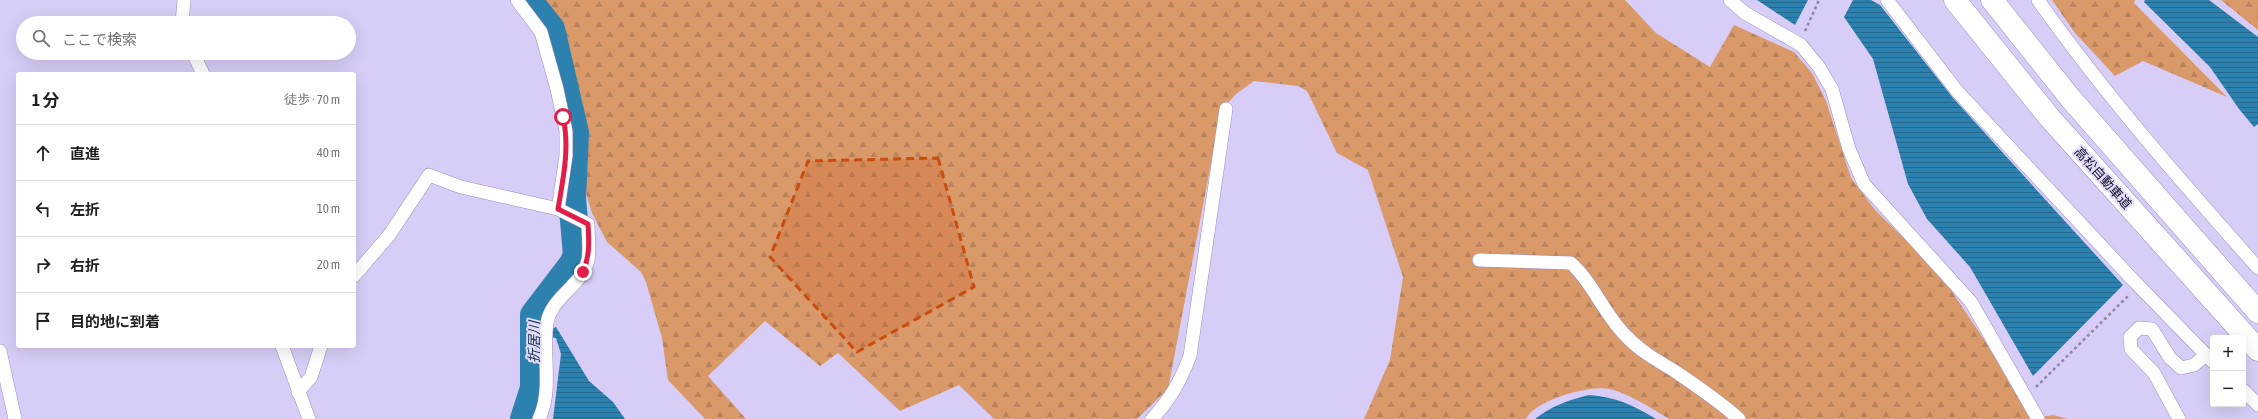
<!DOCTYPE html>
<html lang="ja">
<head>
<meta charset="utf-8">
<style>
	body { margin:0; font-family:"Asap Condensed","Noto Sans JP",sans-serif; background:#f6f6f6; color:#202124 }
	.controls { position:absolute; right:12px; bottom:12px; display:grid; overflow:hidden; border-radius:4px; box-shadow:0 4px 16px #0002 }
	.controls button { width:36px; height:36px; display:grid; place-items:center; padding:0; border:0; border-bottom:1px solid #e0e0e0; background:#fff; color:#202124; font:20px sans-serif }
	.stop { position:absolute; width:12px; height:12px; margin:-9px; border:3px solid #e11d48; border-radius:50%; background:#fff }
	.stop.end { background:#e11d48; border-color:#fff; box-shadow:0 1px 4px #0008 }
	.list { margin:0; padding:0; list-style:none }
	h2 { display:flex; justify-content:space-between; align-items:center; height:52px; margin:0; padding:0 16px; font-size:17px }
	h2 small { font-size:13px; font-weight:400; color:#757577 }
	.list li { display:grid; grid-template-columns:26px 1fr auto; gap:12px; align-items:center; box-sizing:border-box; height:56px; padding:0 16px; border-top:1px solid #e0e0e0 }
	.list b { display:block; font-size:15px; white-space:nowrap }
	.list em { font-size:13px; font-style:normal; color:#757577 }
	.icon { flex:none; width:22px; height:22px; fill:none; stroke:currentColor; stroke-width:2; stroke-linecap:round; stroke-linejoin:round }
	.map { position:relative; flex:none; width:2258px; height:419px; overflow:hidden }
	.search { position:absolute; background:#fff; box-shadow:0 4px 16px #0002; left:16px; top:16px; width:340px; height:44px; display:flex; align-items:center; gap:10px; box-sizing:border-box; padding:0 14px; border-radius:22px; color:#757577; font-size:15px }
	.panel { position:absolute; background:#fff; box-shadow:0 4px 16px #0002; left:16px; top:72px; width:340px; height:276px; border-radius:4px }
	.map>svg:first-child { display:block }
	.forest { fill:url(#forest-firs) }
	.water { fill:url(#water-rules) }
	.lines { fill:none; stroke-linecap:round; stroke-linejoin:round }
	.river { stroke:#2d81af; stroke-width:28 }
	.minor-casing { stroke:#9c8fc1; stroke-width:14 }
	.motorway-casing { stroke:#9c8fc1; stroke-width:23 }
	.path { stroke:#8e86a7; stroke-width:2.5; stroke-dasharray:3 3; stroke-linecap:butt }
	.minor { stroke:#fff; stroke-width:13 }
	.motorway { stroke:#fff; stroke-width:22 }
	.route { stroke:#e11d48; stroke-width:5 }
	.marked { fill:#c84d0f; fill-opacity:0.2; stroke:#c84d0f; stroke-width:3; stroke-dasharray:8 5; stroke-linejoin:round }
	.labels { text-anchor:middle; dominant-baseline:central; stroke-width:4; stroke-linejoin:round; paint-order:stroke }
	.street-label { font-size:13px; fill:#100b1d; stroke:#e3dbfc }
	.water-label { font-size:14px; font-style:italic; fill:#0f3347; stroke:#e3dbfc }
</style>
</head>
<body>
<div class="map">
<svg width="2258" height="419" viewBox="0 0 2258 419">
	<defs>
		<pattern id="forest-firs" width="22" height="20" patternUnits="userSpaceOnUse"><rect width="22" height="20" fill="#da9969"/><path d="M5 1l3.5 6h-7zM16 11l3.5 6h-7z" fill="#ba825b"/></pattern>
		<pattern id="water-rules" width="6" height="5" patternUnits="userSpaceOnUse"><rect width="6" height="5" fill="#2d81af"/><path d="M0 2.5h6" fill="none" stroke="#25688e"/></pattern>
	</defs>
	<rect width="100%" height="100%" fill="#d7cdf7"/>
	<g class="forest">
		<path d="M534,0H1625L1656,33L1710,67L1734,25L1794,52L1812,73L1826,101L1851,178L1875,210L1938,271L1985,341L2031,419L2053,415L2067,419H1669C1655,410 1626,392 1609,389C1589,385 1535,400 1526,419H1364L1390,360L1403,277L1368,170L1337,153L1307,91L1298,86L1254,81L1236,94L1221,111L1168,389L1137,419H994L959,385L900,411L838,353L820,366L765,321L708,376L746,419H705L668,380L662,338L646,282L641,272L607,242L592,213L579,170L580,129L559,42L553,25Z"/>
		<path d="M2052,0H2135L2134,3L2227,97L2143,61L2115,76L2075,33Z"/>
		<path d="M2221,0H2258V30Z"/>
	</g>
	<g class="water">
		<path d="M1757,0H1808L1795,25Z"/>
		<path d="M1853,0H1871L1880,5L1953,98L2123,285L2033,376L1970,267L1927,219L1908,184L1873,59L1844,17Z"/>
		<path d="M2145,0H2209L2258,37V124L2254,127L2239,109L2210,67L2144,2Z"/>
		<path d="M556,327L589,381L613,402L625,419H553L561,354L556,338L552,337V329Z"/>
		<path d="M1589,395C1616,397 1633,405 1656,419H1535C1551,406 1569,400 1589,395Z"/>
	</g>
	<g class="lines">
		<path class="river" d="M524,419L534,388V315L573,264L577,255L572,198L575,133L551,29L528,0"/>
		<g class="minor-casing">
			<g id="minor">
				<path d="M517,0L541,32L557,89L566,131V156L558,209"/>
				<path d="M1730,0L1745,13L1801,45L1819,67L1832,89L1849,149L1864,184L1971,302L2038,419"/>
				<path d="M1887,0L1957,91L2133,280L2213,362"/>
				<path d="M2038,0C2105,95 2181,181 2258,268"/>
				<path d="M182,23L184,0"/>
				<path d="M193,53L203,74"/>
				<path d="M1479,260L1571,263C1593,283 1604,314 1626,336C1639,350 1656,360 1673,370C1695,385 1719,401 1739,419"/>
				<path d="M354,276L390,234L429,175L461,187L558,209L588,224C588,236 590,249 588,260C582,286 551,297 547,323C542,354 553,390 539,419"/>
				<path d="M282,346L309,419"/>
				<path d="M0,351L15,419"/>
				<path d="M2243,390L2258,405"/>
				<path d="M298,392L311,377L321,346"/>
				<path d="M1152,419C1171,398 1180,382 1190,356L1226,109"/>
				<path d="M2179,419L2154,373L2131,349L2130,337L2139,328L2152,329L2170,358L2181,368L2194,365L2206,355"/>
			</g>
		</g>
		<g class="motorway-casing">
			<g id="motorway">
				<path d="M1955,0L2049,117L2258,350"/>
				<path d="M1992,0L2071,99L2258,312"/>
			</g>
		</g>
		<g class="path">
			<path d="M1805,31L1819,0"/>
			<path d="M2036,387L2129,295"/>
		</g>
		<use href="#minor" class="minor"/>
		<use href="#motorway" class="motorway"/>
	</g>
	<g class="lines">
		<path class="route" d="M563,117C570,148 563,179 558,209L588,224C589,241 590,256 583,272"/>
	</g>
	<path class="marked" d="M938,158L974,287L857,352L770,257L808,161Z"/>
	<g class="labels">
		<g class="street-label">
			<text transform="translate(2103 178) rotate(48)">高松自動車道</text>
		</g>
		<g class="water-label">
			<text transform="translate(534 342) rotate(-89)">折居川</text>
		</g>
	</g>
</svg>
<div class="controls">
<button>+</button>
<button>−</button>
</div>
<div class="stop" style="left:563px;top:117px"></div>
<div class="stop end" style="left:583px;top:272px"></div>
<div class="search"><svg class="icon" aria-label="search" viewBox="0 0 24 24"><circle cx="10" cy="10" r="6"/><path d="M15 15l6 6"/></svg>ここで検索</div>
<section class="panel">
<h2>1 分<small>徒歩 · 70 m</small></h2>
<ul class="list">
<li><svg class="icon" aria-label="ahead" viewBox="0 0 24 24"><path d="M12 20V5M6 11l6-6 6 6"/></svg><div><b>直進</b></div><em>40 m</em></li>
<li><svg class="icon" aria-label="left" viewBox="0 0 24 24"><path d="M17 20v-9H6M10 6l-5 5 5 5"/></svg><div><b>左折</b></div><em>10 m</em></li>
<li><svg class="icon" aria-label="right" viewBox="0 0 24 24"><path d="M7 20v-9h11M14 6l5 5-5 5"/></svg><div><b>右折</b></div><em>20 m</em></li>
<li><svg class="icon" aria-label="arrive" viewBox="0 0 24 24"><path d="M6 21V4h12l-3 4 3 4H6"/></svg><div><b>目的地に到着</b></div></li>
</ul>
</section>
</div>
</body>
</html>
